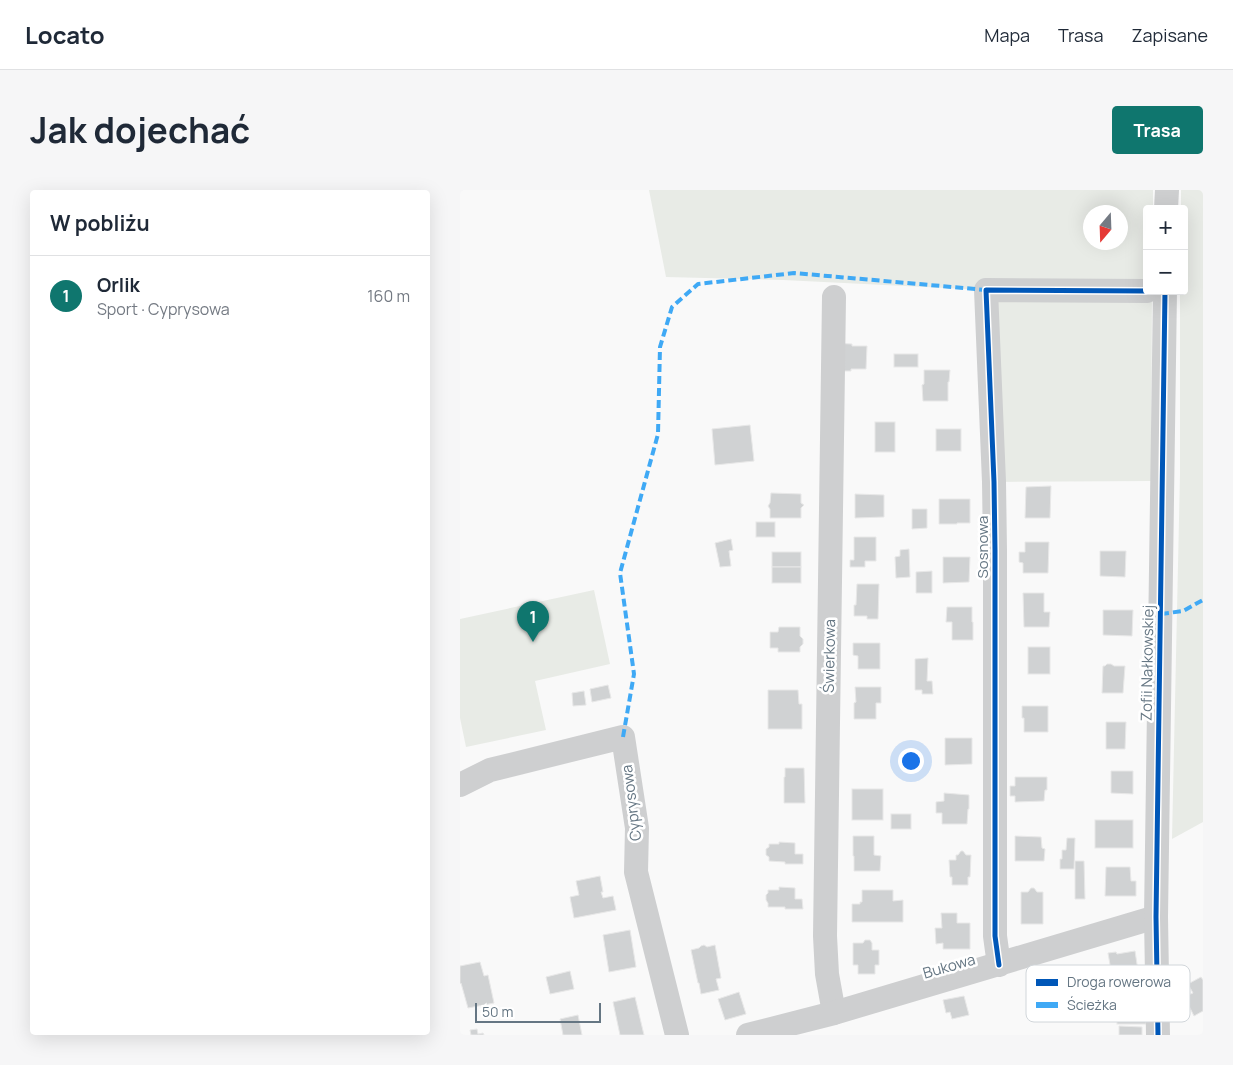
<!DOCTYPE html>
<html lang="pl">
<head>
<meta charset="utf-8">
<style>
	body { margin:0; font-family:Manrope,sans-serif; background:#f6f6f7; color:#1f2937 }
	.controls { position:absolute; right:15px; top:15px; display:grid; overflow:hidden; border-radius:5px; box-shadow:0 5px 20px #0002 }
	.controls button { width:45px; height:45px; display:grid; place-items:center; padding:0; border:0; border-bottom:1px solid #e0e1e3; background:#fff; color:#1f2937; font:25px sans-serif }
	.compass { position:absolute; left:623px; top:15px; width:45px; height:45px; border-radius:50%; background:#fff; box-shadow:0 5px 20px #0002; rotate:199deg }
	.scale { position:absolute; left:15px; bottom:12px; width:126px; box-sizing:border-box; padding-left:5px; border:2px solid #657683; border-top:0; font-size:14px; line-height:18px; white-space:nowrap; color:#657683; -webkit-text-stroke:4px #fff; paint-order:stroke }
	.you { position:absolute; left:450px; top:570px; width:18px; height:18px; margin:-12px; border:4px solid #fff; border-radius:50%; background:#1a73e8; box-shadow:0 0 0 8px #1a73e833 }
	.badge { display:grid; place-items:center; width:32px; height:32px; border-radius:50%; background:#0f766e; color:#fff; font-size:16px; font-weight:700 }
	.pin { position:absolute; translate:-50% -41px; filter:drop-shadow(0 1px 2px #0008) }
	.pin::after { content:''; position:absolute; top:26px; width:18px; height:15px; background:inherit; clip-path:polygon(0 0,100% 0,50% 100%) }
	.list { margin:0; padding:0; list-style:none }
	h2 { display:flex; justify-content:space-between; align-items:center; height:65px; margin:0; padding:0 20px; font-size:21px }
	h2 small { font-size:16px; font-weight:400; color:#747a83 }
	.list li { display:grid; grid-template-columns:32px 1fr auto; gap:15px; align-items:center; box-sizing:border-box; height:80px; padding:0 20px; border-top:1px solid #e0e1e3 }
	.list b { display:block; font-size:19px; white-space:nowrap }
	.list p { margin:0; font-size:16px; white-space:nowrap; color:#747a83 }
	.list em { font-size:16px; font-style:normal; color:#747a83 }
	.map { position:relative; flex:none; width:743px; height:845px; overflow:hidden; border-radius:5px }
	header { display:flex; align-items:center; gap:30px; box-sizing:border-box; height:70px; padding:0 25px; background:#fff; border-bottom:1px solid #e0e1e3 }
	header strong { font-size:24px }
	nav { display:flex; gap:28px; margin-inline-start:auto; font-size:18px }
	.intro { display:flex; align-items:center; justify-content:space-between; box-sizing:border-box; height:120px; padding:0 30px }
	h1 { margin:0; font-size:35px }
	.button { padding:12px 22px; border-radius:5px; background:#0f766e; color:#fff; font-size:18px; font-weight:700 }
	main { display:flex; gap:30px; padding:0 30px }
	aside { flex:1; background:#fff; border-radius:5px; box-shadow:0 5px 20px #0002 }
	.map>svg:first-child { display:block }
	.green { fill:#e8ebe6; fill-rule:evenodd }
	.building { fill:#d0d2d3; stroke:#e8e8e8 }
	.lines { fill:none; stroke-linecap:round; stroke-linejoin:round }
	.minor { stroke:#cecfd0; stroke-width:24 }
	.quiet { stroke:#3fa9f5; stroke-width:4; stroke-dasharray:8 4; stroke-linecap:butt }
	.cycleway-casing { stroke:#fff; stroke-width:8 }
	.cycleway { stroke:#0057b8; stroke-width:5 }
	.labels { text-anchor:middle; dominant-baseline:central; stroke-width:5; stroke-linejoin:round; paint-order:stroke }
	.street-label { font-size:15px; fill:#657683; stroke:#fff }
	.key { fill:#fff; stroke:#d1d6da; stroke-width:1 }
	.key-label { font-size:14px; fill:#657683 }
</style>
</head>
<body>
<header>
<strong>Locato</strong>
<nav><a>Mapa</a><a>Trasa</a><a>Zapisane</a></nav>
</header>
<div class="intro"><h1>Jak dojechać</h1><a class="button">Trasa</a></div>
<main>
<aside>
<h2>W pobliżu<small></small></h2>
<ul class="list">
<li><span class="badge">1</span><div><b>Orlik</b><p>Sport · Cyprysowa</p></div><em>160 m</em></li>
</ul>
</aside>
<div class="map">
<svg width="743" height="845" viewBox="0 0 743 845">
	<rect width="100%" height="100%" fill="#f9f9f9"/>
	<g class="green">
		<path d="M189,0H693V19H687V101H692L691,291L534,292L526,100L323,90L206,87ZM630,22H660V52H630Z"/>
		<path d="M721,0H743V632L712,649L720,284V101H724V19H721Z"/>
		<path d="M134,400L150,474L75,491L86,540L6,557L0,528V429Z"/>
	</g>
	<g class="building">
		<path d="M368,153L392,154V156H407L406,179H391V181H368Z"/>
		<rect x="434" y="164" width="24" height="13"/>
		<path d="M464,180H490L489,192H488V211H463L462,195L464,194Z"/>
		<rect x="415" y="232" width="20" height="30"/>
		<path d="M290,235L294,271L255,275L252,239Z"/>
		<rect x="476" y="239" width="25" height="22"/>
		<path d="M591,296L590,328H565L566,297Z"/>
		<path d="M311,303L341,304V313L344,315L341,318V328H310V319L308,316L310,313Z"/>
		<path d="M395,304L424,305V327L395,328Z"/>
		<path d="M479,309H510V333H497V334H479Z"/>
		<path d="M452,319H467V338L452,339Z"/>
		<rect x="296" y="332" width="19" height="15"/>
		<path d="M394,347H416V371H405V377H390V370H394Z"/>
		<path d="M271,349L273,360L269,361L271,376L260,377L255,353Z"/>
		<path d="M565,352H589L588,383H563V373L559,372V362H565Z"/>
		<path d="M449,359L450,387L436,388L435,367L440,366V360Z"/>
		<path d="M640,361H666L665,387L640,386Z"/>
		<rect x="312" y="362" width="29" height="15"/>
		<path d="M483,367H510L509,392L483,393Z"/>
		<rect x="312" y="377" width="29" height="16"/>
		<path d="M472,381V403H456V382Z"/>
		<path d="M397,394H419L418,429H407V426H394V415H396Z"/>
		<path d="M563,403H584V422H590L589,437H564Z"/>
		<path d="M487,417H512V432H513V450H492V432H486Z"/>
		<path d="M643,420H673L672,446L643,445Z"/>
		<path d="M319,437H340V446L343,449V454L340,457V462H318V458H310V442H318Z"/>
		<path d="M393,453H420V479H398V466L393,465Z"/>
		<rect x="568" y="457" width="22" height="27"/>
		<path d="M468,468L467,491H472L473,504H462V500H455V469Z"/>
		<path d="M647,474H651L654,476H665L663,503H642L643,476H645Z"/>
		<path d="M148,495L151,508L132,512L130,499Z"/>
		<path d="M395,497H421V513H416V529H394V513L396,512Z"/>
		<path d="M308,500H338L339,514H342V539H308Z"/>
		<path d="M124,501L126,515L113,516L112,503Z"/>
		<path d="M562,516H588V542H564V528H562Z"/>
		<path d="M646,532H666L665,559H646Z"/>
		<path d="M485,548H512V574L485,575Z"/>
		<path d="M325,578H344L345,613H324V587H325Z"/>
		<path d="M651,581H673V604L651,603Z"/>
		<path d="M555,587H587V600H585L584,611L555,612V606H550V596H555Z"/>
		<rect x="392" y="599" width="31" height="31"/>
		<path d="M484,603L509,605V619H508L507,634H482V623H476V612L484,611Z"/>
		<rect x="431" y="624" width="20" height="15"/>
		<rect x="635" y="630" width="38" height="28"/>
		<path d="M393,646H414V665L421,666L420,681H394V666H393Z"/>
		<path d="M555,646L581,647L582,658L585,659L584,671H555Z"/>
		<path d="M607,648H615L614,679H600V669H602V660H606Z"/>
		<path d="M319,652L335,653V664H343V674H325V672L309,671V667L306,665V659L309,657V654H319Z"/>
		<path d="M501,661H503L506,665H511L510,687H508V695H492V687H490L489,670H496V665H498Z"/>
		<path d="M615,671H624L625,709H615Z"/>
		<path d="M646,677H670L671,691H676V706H645Z"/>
		<path d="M140,686L143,702H141L143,708L153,706L156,720L114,728L110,707L119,705L116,691Z"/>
		<path d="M319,697L335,698V709H342L343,719H325V717H308V713L306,710V705L308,703V700H319Z"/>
		<path d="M571,698H574L577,702H583V734H561V702H568Z"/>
		<path d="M402,700H433V711L443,710V732H392V714H400V712H402Z"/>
		<path d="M481,723H497V733H510V759H483V753L476,754L475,738H482Z"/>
		<path d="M170,740L176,777L149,782L143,745Z"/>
		<path d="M405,750H410L412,753V760H419V775H415V784H398V775H393V753H403Z"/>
		<path d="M244,755L247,757L255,755L261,788L256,789L259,800L241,804L239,793H238L231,760L239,758L241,756Z"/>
		<path d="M675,761L680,794L654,798L648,763L656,762L657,764Z"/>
		<path d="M20,772L24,786L28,785L34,813L8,818L1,793L0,794V776Z"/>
		<path d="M110,781L114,799L90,804L86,787Z"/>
		<path d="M741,787L743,790V821L734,826L729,816L726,817L721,808L733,803L728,794Z"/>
		<path d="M279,802L286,824L265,830L258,809Z"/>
		<path d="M504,806L509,825L492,829L490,822L486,823L483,810Z"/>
		<path d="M175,807L184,845H160L153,812Z"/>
		<rect x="657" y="817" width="29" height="17"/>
		<path d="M118,825L122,845H103L100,829Z"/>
		<path d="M659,836L682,837V845H659Z"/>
		<path d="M17,839L18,844L23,843L24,845H11L10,840Z"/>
	</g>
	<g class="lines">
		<g class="minor">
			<path d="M706,19L707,0"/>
			<path d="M374,107L365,746L367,784L374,823"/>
			<path d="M0,595L30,580L163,547L177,638L176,682L217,845"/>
			<path d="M539,775L535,746V360L534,292L526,100L687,101"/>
			<path d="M288,845L374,823L696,727"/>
			<path d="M698,845L696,727L705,101"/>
		</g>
		<g class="quiet">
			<path d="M701,424L723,421L743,410"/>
			<path d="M163,547L174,484L160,383L198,244L200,157L212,117L238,94L334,83L526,100"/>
		</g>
		<g class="cycleway-casing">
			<g id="cycleway">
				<path d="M539,775L535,746V360L534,292L526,100L687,101"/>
				<path d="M698,845L696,727L705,101"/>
			</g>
		</g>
		<use href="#cycleway" class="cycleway"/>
	</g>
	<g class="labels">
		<g class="street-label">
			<text transform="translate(522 357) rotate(-90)">Sosnowa</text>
			<text transform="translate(369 466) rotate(-89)">Świerkowa</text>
			<text transform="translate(687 473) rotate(-89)">Zofii Nałkowskiej</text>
			<text transform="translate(171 613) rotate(-97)">Cyprysowa</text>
			<text transform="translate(489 776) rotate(-16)">Bukowa</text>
		</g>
	</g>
	<rect x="566" y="775" width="164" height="57" rx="8" class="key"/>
	<rect x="576" y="789" width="22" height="7" fill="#0057b8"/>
	<rect x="576" y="812" width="22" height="6" fill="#3fa9f5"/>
	<g class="key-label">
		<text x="607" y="797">Droga rowerowa</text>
		<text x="607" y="820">Ścieżka</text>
	</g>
</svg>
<div class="controls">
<button>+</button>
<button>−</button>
</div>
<svg class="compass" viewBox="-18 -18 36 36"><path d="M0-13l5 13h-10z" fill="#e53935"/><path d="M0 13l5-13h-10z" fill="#747a83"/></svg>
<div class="scale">50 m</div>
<div class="you"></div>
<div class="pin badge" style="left:73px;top:452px">1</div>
</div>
</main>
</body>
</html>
